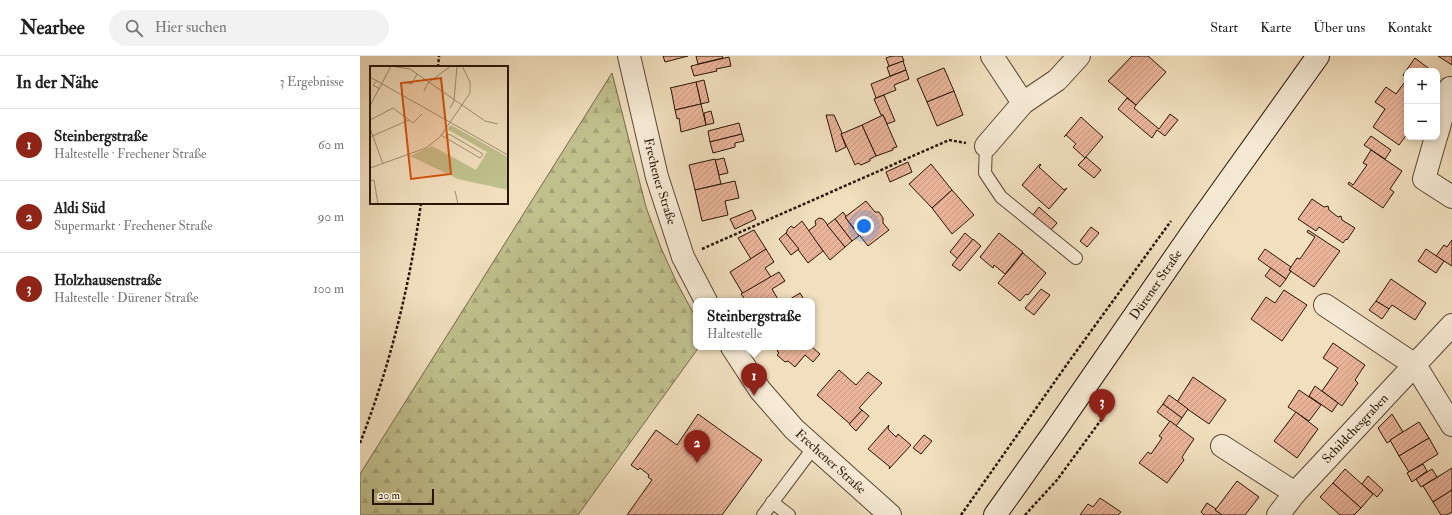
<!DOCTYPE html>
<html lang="de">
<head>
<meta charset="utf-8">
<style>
	body { margin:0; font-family:"IM FELL Double Pica",serif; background:#f2f2f2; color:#222 }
	.controls { position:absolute; right:12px; top:12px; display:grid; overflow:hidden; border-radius:8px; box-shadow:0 2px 6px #0003 }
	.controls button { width:36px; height:36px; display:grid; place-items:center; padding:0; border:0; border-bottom:1px solid #e0e0e0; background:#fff; color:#222; font:20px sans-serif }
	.scale { position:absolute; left:12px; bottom:10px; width:62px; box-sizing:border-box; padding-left:4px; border:2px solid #281507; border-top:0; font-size:11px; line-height:14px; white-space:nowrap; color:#281507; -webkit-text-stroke:3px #f6ead5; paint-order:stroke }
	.you { position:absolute; left:504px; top:170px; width:14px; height:14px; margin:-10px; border:3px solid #fff; border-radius:50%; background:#1a73e8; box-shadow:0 0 0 6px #1a73e833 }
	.badge { display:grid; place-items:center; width:26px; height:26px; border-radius:50%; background:#8f2418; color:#fff; font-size:13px; font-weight:700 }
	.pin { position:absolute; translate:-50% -33px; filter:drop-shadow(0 1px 2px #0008) }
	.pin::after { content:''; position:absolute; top:21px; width:14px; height:12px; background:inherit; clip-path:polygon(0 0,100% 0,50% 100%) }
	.popup { position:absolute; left:333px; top:242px; width:122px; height:52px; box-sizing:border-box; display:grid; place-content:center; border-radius:8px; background:#fff; filter:drop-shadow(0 1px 3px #0005); font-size:13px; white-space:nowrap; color:#767676 }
	.popup b { font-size:15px; color:#222 }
	.popup::after { content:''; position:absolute; left:50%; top:100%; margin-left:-8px; border:8px solid transparent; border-top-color:#fff }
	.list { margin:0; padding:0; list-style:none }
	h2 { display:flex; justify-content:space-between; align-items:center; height:52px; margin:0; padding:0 16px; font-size:17px }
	h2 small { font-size:13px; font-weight:400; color:#767676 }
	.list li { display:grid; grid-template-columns:26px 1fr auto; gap:12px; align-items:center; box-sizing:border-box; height:72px; padding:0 16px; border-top:1px solid #e0e0e0 }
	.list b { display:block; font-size:15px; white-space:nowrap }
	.list p { margin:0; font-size:13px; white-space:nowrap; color:#767676 }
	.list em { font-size:13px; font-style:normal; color:#767676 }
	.icon { flex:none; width:22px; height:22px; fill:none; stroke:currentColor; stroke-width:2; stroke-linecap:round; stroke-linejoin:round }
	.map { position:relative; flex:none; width:1092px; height:459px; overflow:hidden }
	header { display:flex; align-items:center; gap:24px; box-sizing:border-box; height:56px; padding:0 20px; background:#fff; border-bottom:1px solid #e0e0e0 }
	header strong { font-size:19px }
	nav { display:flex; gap:22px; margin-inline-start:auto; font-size:14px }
	.search { width:280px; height:36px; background:#f2f2f2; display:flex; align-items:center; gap:10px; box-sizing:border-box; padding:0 14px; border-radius:22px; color:#767676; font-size:15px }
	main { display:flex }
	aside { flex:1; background:#fff }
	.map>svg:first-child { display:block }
	.forest { fill:url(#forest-firs); stroke:#746a4a }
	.building { fill:url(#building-hatch); stroke:#281507 }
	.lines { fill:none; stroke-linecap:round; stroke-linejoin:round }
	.service-casing { stroke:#5a4835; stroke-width:14 }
	.minor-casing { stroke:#5a4835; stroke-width:24 }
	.secondary-casing { stroke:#281507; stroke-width:24 }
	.path { stroke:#281507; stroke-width:2.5; stroke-dasharray:3 2; stroke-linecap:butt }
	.service { stroke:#f6ead5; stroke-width:12 }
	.minor { stroke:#f6ead5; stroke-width:22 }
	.secondary { stroke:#f6ead5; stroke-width:22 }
	.labels { text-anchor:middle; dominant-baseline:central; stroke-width:3.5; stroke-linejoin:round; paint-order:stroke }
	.street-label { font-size:13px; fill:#281507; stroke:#f6ead5 }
	.inset-road { fill:none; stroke:#a18e75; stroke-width:1 }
	.view { fill:#d5520c; fill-opacity:0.15; stroke:#d5520c; stroke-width:2 }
	.inset-edge { fill:none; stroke:#281507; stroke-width:2 }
</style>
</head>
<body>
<header>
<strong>Nearbee</strong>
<div class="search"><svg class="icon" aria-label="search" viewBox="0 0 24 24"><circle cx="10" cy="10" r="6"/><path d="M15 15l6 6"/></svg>Hier suchen</div>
<nav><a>Start</a><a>Karte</a><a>Über uns</a><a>Kontakt</a></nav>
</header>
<main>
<aside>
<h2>In der Nähe<small>3 Ergebnisse</small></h2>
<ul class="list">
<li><span class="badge">1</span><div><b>Steinbergstraße</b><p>Haltestelle · Frechener Straße</p></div><em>60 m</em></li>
<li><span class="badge">2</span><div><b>Aldi Süd</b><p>Supermarkt · Frechener Straße</p></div><em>90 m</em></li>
<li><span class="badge">3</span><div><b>Holzhausenstraße</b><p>Haltestelle · Dürener Straße</p></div><em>100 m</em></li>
</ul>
</aside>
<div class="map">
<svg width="1092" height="459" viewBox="0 0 1092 459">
	<defs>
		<pattern id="forest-firs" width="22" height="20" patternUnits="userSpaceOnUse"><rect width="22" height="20" fill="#c0c08d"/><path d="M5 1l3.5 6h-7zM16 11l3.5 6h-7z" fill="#a5a478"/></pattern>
		<pattern id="building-hatch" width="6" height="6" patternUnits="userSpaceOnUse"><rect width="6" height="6" fill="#eab49a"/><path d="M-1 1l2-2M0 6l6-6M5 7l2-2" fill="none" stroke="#c99a83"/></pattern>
	</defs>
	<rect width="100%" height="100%" fill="#f1dfbe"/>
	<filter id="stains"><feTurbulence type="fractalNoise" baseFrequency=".005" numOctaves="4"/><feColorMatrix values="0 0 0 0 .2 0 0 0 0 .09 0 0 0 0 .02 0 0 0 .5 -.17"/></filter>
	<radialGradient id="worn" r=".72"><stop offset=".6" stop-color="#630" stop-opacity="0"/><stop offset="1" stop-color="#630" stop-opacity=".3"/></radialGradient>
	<path class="forest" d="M252,17L286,151L301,192L317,227L336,262V291H339L218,459H0V418Z"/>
	<g class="building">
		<path d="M303,0H328L305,6Z"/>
		<path d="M336,0H362L363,2L338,8Z"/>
		<path d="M532,0H542L544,5L529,10L526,2Z"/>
		<path d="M772,0H788L806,16L776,49L748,25Z"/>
		<path d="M1078,0H1092V9Z"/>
		<path d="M369,1L371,10L356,13L357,15L334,20L331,10Z"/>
		<path d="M1055,2L1072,15H1047V23L1043,19Z"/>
		<path d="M543,5L546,14L530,20L527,11Z"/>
		<path d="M584,12L594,35L567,46L557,23Z"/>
		<path d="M546,14L549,23L534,29L536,34L516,42L511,28Z"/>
		<path d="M1047,23V78L1039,89L1013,71L1025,53L1015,46L1026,31L1036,38Z"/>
		<path d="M344,24L349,46L341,48L336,26Z"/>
		<path d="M336,26L341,48L315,54L311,33L310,32Z"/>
		<path d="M594,35L603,59L577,70L567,46Z"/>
		<path d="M524,39L535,65L527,68L523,59H521L514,43Z"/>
		<path d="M767,42L776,49L774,52L799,73L810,58L818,64L805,80L797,74L792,82L758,53Z"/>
		<path d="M341,48L346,69L321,76L319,62L317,63L315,54Z"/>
		<path d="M351,55L354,67L346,69L344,57Z"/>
		<path d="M466,59H474L482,77L481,78L486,91L476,96Z"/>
		<path d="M523,59L537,91L533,92V94L516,100L502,69Z"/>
		<path d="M721,61L743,81L725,102L713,91L716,88L706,79L704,81Z"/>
		<path d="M379,67L382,78L350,86L348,75Z"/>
		<path d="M502,69L516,100L510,103V105L501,109L498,107L495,109L481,78Z"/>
		<path d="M382,78L384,85L375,87V91L353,97L350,86Z"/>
		<path d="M1011,80L1031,94L1025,103L1004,89Z"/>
		<path d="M1011,94L1042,115L1030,133L1034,136L1023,152L988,128L989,126L993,129L1007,109L1003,107Z"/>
		<path d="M726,101L741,114L734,122L718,109Z"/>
		<path d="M364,102L368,117L359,119L355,104Z"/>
		<path d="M355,103L361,128L335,134L329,109Z"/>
		<path d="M548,106L552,116L530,126L526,116Z"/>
		<path d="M571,108L592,134L572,152L549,128Z"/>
		<path d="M680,108L681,109L679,111L704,134L707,132L689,153L662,129Z"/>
		<path d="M375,125L379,142L365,145L368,159L342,165L335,134Z"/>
		<path d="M592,134L614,159L592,178L572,152Z"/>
		<path d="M952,143L964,151L968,150L969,154L978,161L981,160L982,164L995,172L987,184L986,183L983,187L959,171L956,175L938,163Z"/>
		<path d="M506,145L515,156H519L523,162V167L529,174L508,190L485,161Z"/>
		<path d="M679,151L697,167L690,175L672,160Z"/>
		<path d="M392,154L396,163L375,173L370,163Z"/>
		<path d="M483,156L486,160L485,161L499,180L492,185L475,163Z"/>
		<path d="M459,162L463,163L485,191L470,204L448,175L456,169L455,165Z"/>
		<path d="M475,163L492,185L485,191L467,169Z"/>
		<path d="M442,165L463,195L448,207L426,177L427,176V174L431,170L434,172Z"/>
		<path d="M731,171L739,177L727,191L720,185Z"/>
		<path d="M394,174L406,193L391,203L378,182Z"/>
		<path d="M948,174L980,195L954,231L929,214L937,202L940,203L955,181L947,176Z"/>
		<path d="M426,177L439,193L431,199L419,183Z"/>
		<path d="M605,177L613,184L598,203L590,196Z"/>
		<path d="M639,177L663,196L645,218L634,209L633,212L620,201Z"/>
		<path d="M613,183L621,190L600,215L592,209Z"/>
		<path d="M1092,184V210L1076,200L1084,189L1087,191Z"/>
		<path d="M406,193L414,206L405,212L411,221L383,238L370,216Z"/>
		<path d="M905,193L931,211L929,214L931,215L926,223L898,203Z"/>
		<path d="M1066,193L1084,205L1076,217L1058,205Z"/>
		<path d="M663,197L686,217L668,239L666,238L660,245L638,227Z"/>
		<path d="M911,212L926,223L920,231L905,220Z"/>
		<path d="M419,216L425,225L412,233L419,245H386L381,238Z"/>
		<path d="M1031,223L1066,247L1055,264L1032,249L1029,253L1016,245Z"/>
		<path d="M681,233L690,239L674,259L665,252Z"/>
		<path d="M924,234L947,249L922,285L891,263L906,241L915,247Z"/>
		<path d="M440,237L445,245H427Z"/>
		<path d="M1016,245L1029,253L1022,263L1009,254Z"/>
		<path d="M973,287L1005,309L995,324L998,327L982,350L962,335L978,312L963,302Z"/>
		<path d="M421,291H452L460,298L453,306L445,299L435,311L428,305L425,306L417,299L419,297L417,295Z"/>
		<path d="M479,314L496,329L508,316L522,327L499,352L502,354L490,368L457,339Z"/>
		<path d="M833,321L866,344L849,368L817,346Z"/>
		<path d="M955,330L978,347L972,356L949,340Z"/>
		<path d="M939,334L961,349L949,365L928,351Z"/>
		<path d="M809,339L828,353L822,362L803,348Z"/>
		<path d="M803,348L822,362L816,370L797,356Z"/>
		<path d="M502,354L509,360L496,375L489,368Z"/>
		<path d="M936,356L958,373L937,402L914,385Z"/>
		<path d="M338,358L402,404L362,459H267L292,424L288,421L289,419L280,412L278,414L271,409L296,374L317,389Z"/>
		<path d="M1032,358L1043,376L1027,387L1018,372Z"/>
		<path d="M810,365L834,383L822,401L824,404L807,427L779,407L788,396L791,398L802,382L799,380Z"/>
		<path d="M1059,366L1069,382L1039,400L1030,384Z"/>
		<path d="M529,369L528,373L536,381L538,378L551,389L529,413L530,411L508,393Z"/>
		<path d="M564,379L572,385L561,398L553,392Z"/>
		<path d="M1069,382L1078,398L1049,416L1039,400Z"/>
		<path d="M1063,408L1067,415L1052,426L1047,417Z"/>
		<path d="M1092,412V434L1073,446L1063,430Z"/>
		<path d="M985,413L1013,438L1001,452L973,427Z"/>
		<path d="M1072,413L1077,421L1061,431L1056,423Z"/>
		<path d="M1008,420L1023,434L1017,441L1002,428Z"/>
		<path d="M877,425L899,441L885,459H862L855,454L856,453Z"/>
		<path d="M973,427L1001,452L994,459H980L960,441Z"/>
		<path d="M1092,434V456L1086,459H1081L1073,446Z"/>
		<path d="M740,442L761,456L758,459H720L728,448L733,451Z"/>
		<path d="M847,447L856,453L855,454L862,459H844L841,456Z"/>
	</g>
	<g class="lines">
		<g class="service-casing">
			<g id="service">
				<path d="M626,90L625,117L641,141L716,202"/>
				<path d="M412,446L429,459"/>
				<path d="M403,459L454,391"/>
			</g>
		</g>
		<g class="minor-casing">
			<g id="minor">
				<path id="s1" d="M269,0L297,121L323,201L346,245"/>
				<path d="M632,0L663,47"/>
				<path d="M1077,78L1090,32"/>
				<path d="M1076,81L1064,123L1092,141"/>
				<path d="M626,90L663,47L697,24L719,0"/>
				<path d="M965,249L1055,309L1092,369"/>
				<path id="s2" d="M372,291L400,334L434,373L530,459"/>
				<path d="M862,390L935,437"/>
				<path id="s3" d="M918,459L935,437L1092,269"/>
			</g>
		</g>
		<g class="secondary-casing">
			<g id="secondary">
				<path id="s4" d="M635,459L694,376L840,165L958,0"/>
			</g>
		</g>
		<g class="path">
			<path d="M78,11L79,0"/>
			<path d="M342,193L589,84L606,87"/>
			<path d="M0,387C30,310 50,229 61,147"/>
			<path d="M601,459L710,304L811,165"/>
			<path d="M665,459L697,424L741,364"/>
		</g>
		<use href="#service" class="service"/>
		<use href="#minor" class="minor"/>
		<use href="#secondary" class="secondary"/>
	</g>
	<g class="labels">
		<g class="street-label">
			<text stroke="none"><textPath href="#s1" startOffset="129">Frechener Straße</textPath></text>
			<text stroke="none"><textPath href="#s4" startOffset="281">Dürener Straße</textPath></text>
			<text stroke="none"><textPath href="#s3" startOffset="116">Schildchesgraben</textPath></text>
			<text stroke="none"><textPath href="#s2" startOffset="152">Frechener Straße</textPath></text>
		</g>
	</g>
	<g transform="translate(10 10)">
		<rect width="138" height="138" fill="#f1dfbe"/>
		<path d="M81,59L138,91V124L88,113L40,90L62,80L106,104L117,86L77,63Z" fill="#c0c08d"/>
		<path class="inset-road" d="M21,0L40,3L115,55L128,58M0,11L138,89M7,15L3,19L10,23M34,16L42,18L47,8M54,25L58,17L81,0M0,40L21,0M80,42L84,35L87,0M0,54L23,42L43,57L52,48M0,62L13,98M71,69L76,72L110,92L113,88L79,68L76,72M0,71L39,54M0,102L56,82L70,71L100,27V16L92,0M0,115L4,114L8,138M85,125L88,138"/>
		<path class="view" d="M71,12L81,108L41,113L31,17Z"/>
		<rect width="138" height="138" class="inset-edge"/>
	</g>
	<rect width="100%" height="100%" filter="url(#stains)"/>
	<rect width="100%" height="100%" fill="url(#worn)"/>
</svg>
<div class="controls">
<button>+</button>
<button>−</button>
</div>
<div class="scale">20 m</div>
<div class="you"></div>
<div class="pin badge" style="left:394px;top:340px">1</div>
<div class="popup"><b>Steinbergstraße</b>Haltestelle</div>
<div class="pin badge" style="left:337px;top:407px">2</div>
<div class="pin badge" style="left:742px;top:366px">3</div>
</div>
</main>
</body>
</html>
